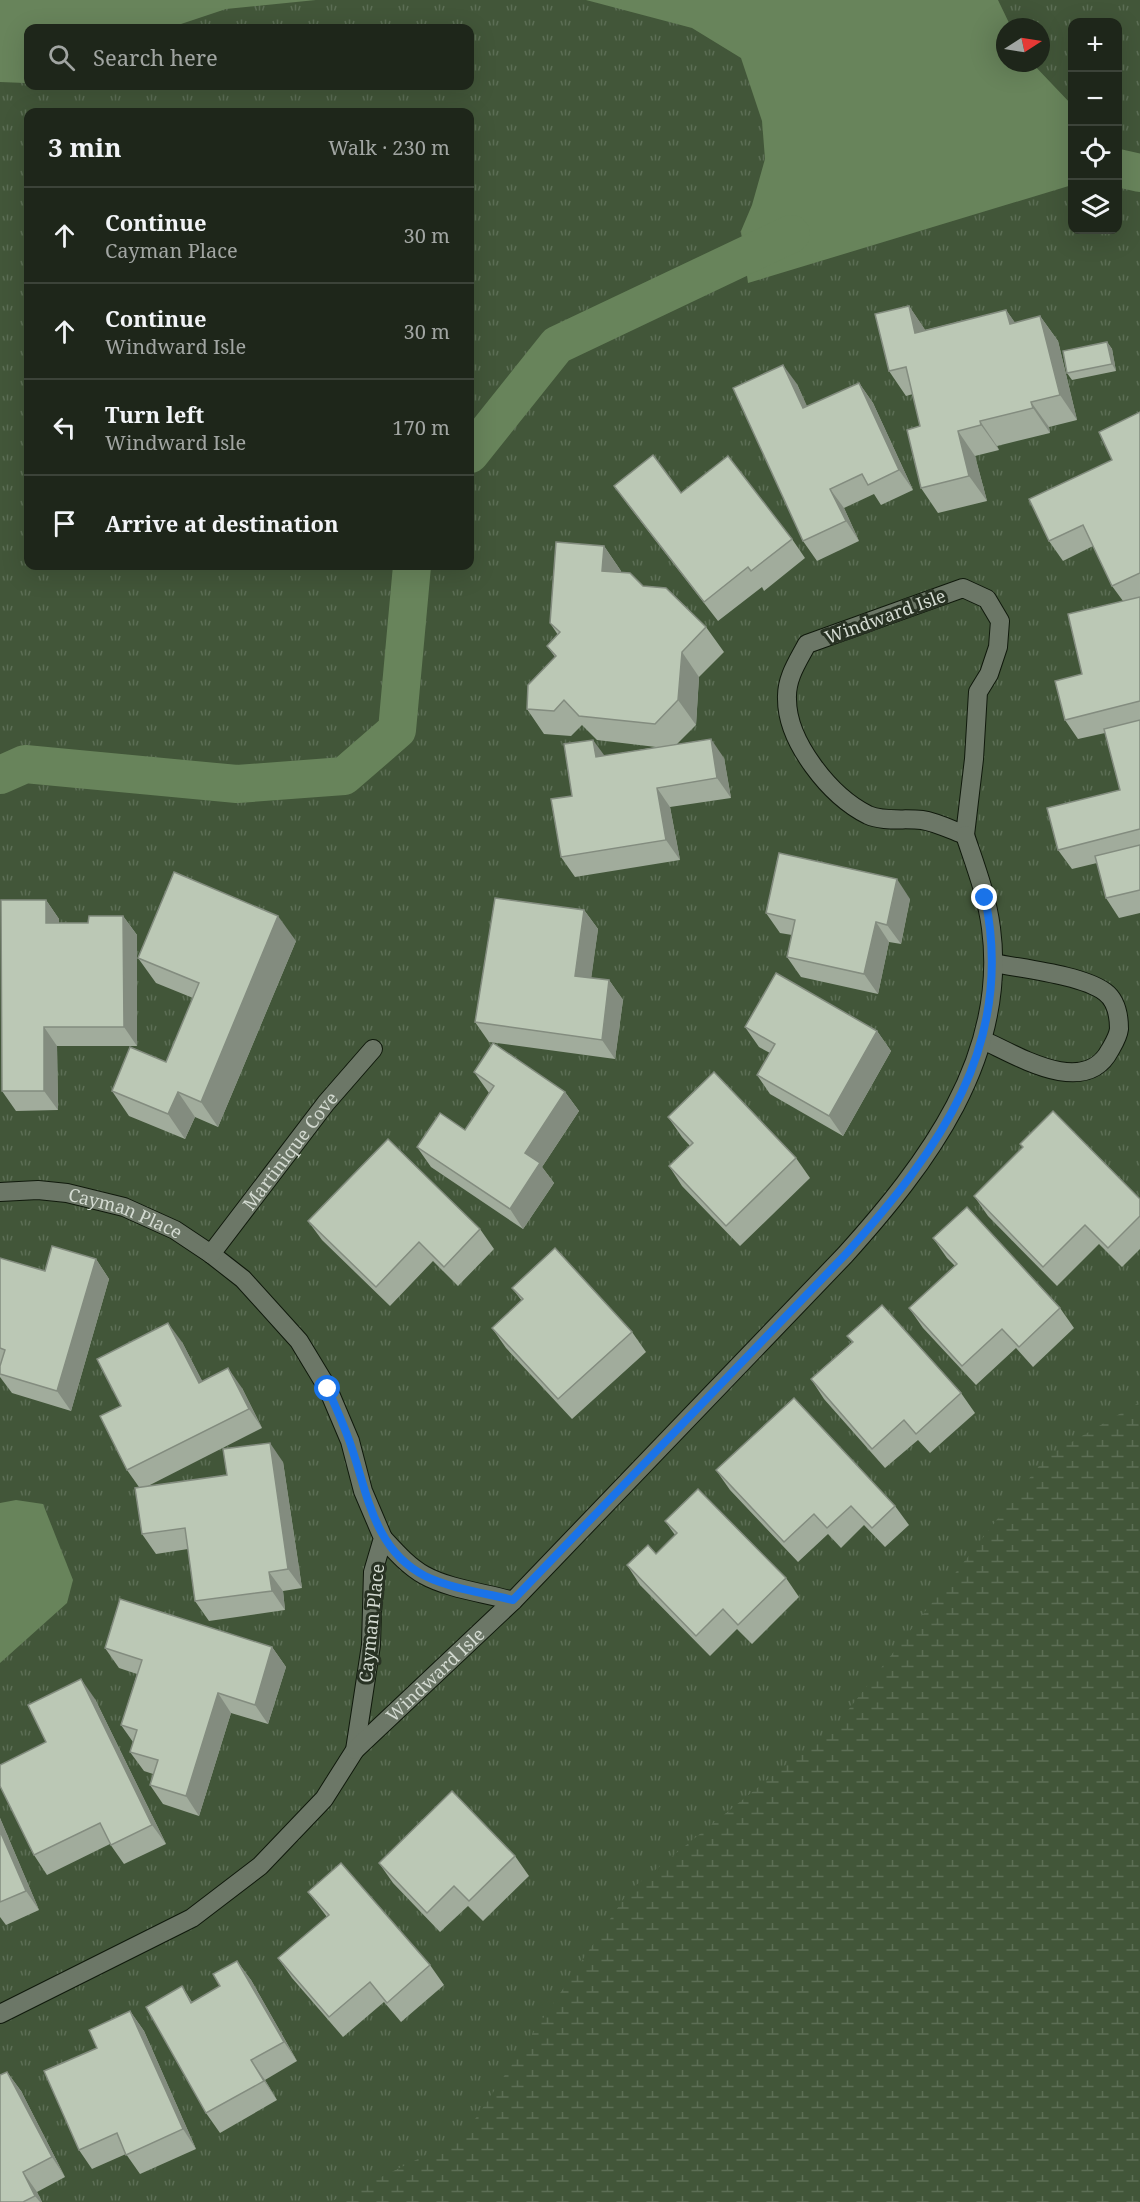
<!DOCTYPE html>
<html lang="en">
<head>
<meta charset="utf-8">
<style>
	body { margin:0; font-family:"Noto Serif",serif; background:#2b3227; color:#f1f3f6 }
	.controls { position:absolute; right:18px; top:18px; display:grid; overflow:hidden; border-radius:12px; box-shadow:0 6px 24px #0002 }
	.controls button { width:54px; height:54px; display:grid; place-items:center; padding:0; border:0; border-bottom:2px solid #3c4339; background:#1e261a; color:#f1f3f6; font:30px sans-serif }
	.compass { position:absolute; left:996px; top:18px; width:54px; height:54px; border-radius:50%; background:#1e261a; box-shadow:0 6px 24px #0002; rotate:78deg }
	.stop { position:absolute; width:18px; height:18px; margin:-14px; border:4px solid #1a73e8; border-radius:50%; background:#fff }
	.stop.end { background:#1a73e8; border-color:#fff; box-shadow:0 2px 6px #0008 }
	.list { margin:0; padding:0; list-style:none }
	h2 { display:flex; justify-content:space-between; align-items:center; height:78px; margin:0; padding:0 24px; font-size:26px }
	h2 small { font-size:20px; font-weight:400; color:#a1a5a2 }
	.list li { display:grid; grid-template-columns:39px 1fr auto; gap:18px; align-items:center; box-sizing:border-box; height:96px; padding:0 24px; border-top:2px solid #3c4339 }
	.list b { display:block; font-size:22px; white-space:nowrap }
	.list p { margin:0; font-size:20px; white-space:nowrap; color:#a1a5a2 }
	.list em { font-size:20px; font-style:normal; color:#a1a5a2 }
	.icon { flex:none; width:33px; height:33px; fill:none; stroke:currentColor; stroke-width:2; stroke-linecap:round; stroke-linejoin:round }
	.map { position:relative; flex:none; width:1140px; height:2202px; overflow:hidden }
	.search { position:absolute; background:#1e261a; box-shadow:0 6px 24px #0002; left:24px; top:24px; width:450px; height:66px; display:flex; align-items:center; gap:15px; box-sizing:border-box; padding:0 21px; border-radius:12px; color:#a1a5a2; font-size:22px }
	.panel { position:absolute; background:#1e261a; box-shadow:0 6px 24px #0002; left:24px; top:108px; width:450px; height:462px; border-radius:12px }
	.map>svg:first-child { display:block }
	.grass { fill:url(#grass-tufts); fill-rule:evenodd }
	.wetland { fill:url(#wetland-marsh) }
	.water { fill:#68845b }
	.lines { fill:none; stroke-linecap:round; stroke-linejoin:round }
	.canal { stroke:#68845b; stroke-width:38 }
	.minor-casing { stroke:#10190c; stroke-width:20 }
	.minor { stroke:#6c7767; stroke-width:18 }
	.wall { fill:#a1ac9c }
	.shaded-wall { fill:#838c7f }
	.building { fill:#bbc8b5; stroke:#838c7f; stroke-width:1.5 }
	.route { stroke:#1a73e8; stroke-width:8 }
	.labels { text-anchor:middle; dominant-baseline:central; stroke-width:6; stroke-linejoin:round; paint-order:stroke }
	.street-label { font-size:18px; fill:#d3dad1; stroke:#283223 }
</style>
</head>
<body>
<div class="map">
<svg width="1140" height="2202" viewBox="0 0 1140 2202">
	<defs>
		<pattern id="grass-tufts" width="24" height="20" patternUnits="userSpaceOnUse" patternTransform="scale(1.5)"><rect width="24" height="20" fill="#425639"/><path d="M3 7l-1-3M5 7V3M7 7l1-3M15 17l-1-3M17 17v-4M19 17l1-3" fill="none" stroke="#5c6e55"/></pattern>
		<pattern id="wetland-marsh" width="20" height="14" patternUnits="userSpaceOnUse" patternTransform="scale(1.5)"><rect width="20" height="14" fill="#425639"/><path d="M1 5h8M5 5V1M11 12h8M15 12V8" fill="none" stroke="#5c6e55"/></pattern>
	</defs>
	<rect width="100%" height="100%" fill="#283223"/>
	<path class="grass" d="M0,0H1140V2202H0ZM1072,22H1118V230H1072ZM1005,27H1041V63H1005ZM28,28H470V86H28ZM28,112H470V566H28Z"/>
	<path class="wetland" d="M1140,1402V2202H330L463,2137L629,1891L838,1723L1046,1457Z"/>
	<g class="water">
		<path d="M0,0H316L226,9L169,28H28V82L25,83L0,82Z"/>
		<path d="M586,0H998L1011,27H1005V63H1032L1072,105V185L748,283L741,231L752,205L765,159L762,121L741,58L692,28Z"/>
		<path d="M16,1500L43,1504L73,1580L67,1603L0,1663V1503Z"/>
	</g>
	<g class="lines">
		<g class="canal">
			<path d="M1118,168L1140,173"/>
			<path d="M470,454L557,345L791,234"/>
			<path d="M0,775L25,764L237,784L344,776L397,730L412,566"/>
		</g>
		<g class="minor-casing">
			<g id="minor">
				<path d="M963,588L987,599L1000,621L998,647L989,674L978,692L974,759L965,835C952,830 936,822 922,820C905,818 883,822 868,815C830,796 787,742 787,699C786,678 798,661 807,644Z"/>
				<path d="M983,1040C1018,1056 1085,1098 1110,1050C1114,1043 1118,1037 1119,1029C1119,1016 1117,1001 1105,992C1082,975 1023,969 994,963"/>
				<path id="s1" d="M0,1192L38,1190L67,1193L124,1207L175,1230L211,1254L243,1279L299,1341L328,1389L350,1441L363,1491L383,1538L373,1572L371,1645L355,1750L324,1799L260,1866L192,1918L0,2014"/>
				<path id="s2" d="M211,1254L326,1103L373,1049"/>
				<path d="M383,1538C395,1551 408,1566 424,1575C449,1589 486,1593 513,1601"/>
				<path id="s3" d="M355,1750L513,1601L845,1255C927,1164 1008,1057 991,928C987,896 975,865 965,835"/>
			</g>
		</g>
		<use href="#minor" class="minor"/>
	</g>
	<g class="wall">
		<path d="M909,306L925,330L1006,310L1015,323L1040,316L1058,341L1077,420L1049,427L1050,433L997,446L999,450L975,456L987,501L938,513L921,488L920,426L913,394L906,396L889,371Z"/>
		<path d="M1107,342L1112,349L1116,371L1072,380L1067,373Z"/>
		<path d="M859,383L873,403L913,490L881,505L874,494L844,508L859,541L817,561L803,541L797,384L807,407Z"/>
		<path d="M1140,412V913L1119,918L1106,898L1097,863L1072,869L1058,850L1120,790L1105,733L1078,739L1065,720L1082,674L1123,601L1112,586L1093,546L1063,561L1049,541L1112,460Z"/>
		<path d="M614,486L681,493L792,539L805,558L764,591L762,587L718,621L628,505Z"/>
		<path d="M604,546L621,571V573L706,627L724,652L699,677L696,725L677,744L724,758L731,798L670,807L680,860L575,877L561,857L572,796L604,756L656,747L597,740L582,725L571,736L544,734L527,709L555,657L547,646L558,635L550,623Z"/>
		<path d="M910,899L901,944L889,942L878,994L801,977L787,957L792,935L780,933L766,913Z"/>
		<path d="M46,900L59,919V923H88L123,916L137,935V1046H57L58,1110L16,1111L2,1091Z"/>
		<path d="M584,910L598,929L591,978L609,980L623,1000L615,1059L489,1042L475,1022Z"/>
		<path d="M296,941L218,1127L195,1117L185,1139L129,1116L112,1091L166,1062L193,998L156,983L138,958Z"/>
		<path d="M745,1027L877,1031L891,1051L843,1136L770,1094L757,1075L770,1053L759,1047Z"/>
		<path d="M474,1072L565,1092L579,1111L542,1167L554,1183L523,1229L431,1167L417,1147L465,1130L489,1093Z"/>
		<path d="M668,1117L796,1158L810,1178L740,1246L682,1186L669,1166L690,1146L682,1137Z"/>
		<path d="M1020,1144L1140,1199V1249L1122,1267L1099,1244L1057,1286L988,1216L974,1196L1023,1148Z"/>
		<path d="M308,1221L480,1229L494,1249L458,1286L433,1261L390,1306L322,1240Z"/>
		<path d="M933,1238L1060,1308L1074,1328L1033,1367L1016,1348L976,1385L923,1328L909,1308L955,1266L947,1258Z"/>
		<path d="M0,1258L45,1271L96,1259L109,1279L71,1411L12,1393L0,1377Z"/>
		<path d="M512,1288L632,1332L646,1352L572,1419L506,1348L492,1328L522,1301Z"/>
		<path d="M847,1336L961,1393L975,1413L930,1453L918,1440L885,1468L824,1399L811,1379L852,1342Z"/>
		<path d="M182,1342L202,1381L242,1388L262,1428L148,1486L227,1475L283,1462L302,1588L283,1591L285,1610L209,1621L195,1601L188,1549L156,1554L142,1534L139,1487L127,1470L121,1406Z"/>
		<path d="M716,1470L895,1506L909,1525L885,1547L864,1525L841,1548L828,1534L798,1562L730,1490Z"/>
		<path d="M665,1521L786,1578L799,1597L752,1644L737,1629L710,1656L640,1585L627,1565L656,1554L675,1535Z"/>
		<path d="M272,1647L286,1667L268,1724L231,1713L199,1816L163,1804L150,1785L153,1774L144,1771L130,1752L133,1742L121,1725L137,1674L119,1668L105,1648Z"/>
		<path d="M95,1699L166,1844L124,1864L110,1844L47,1875L34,1855L46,1742Z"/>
		<path d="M0,1818L39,1910L6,1925L0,1917Z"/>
		<path d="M515,1856L529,1876L483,1921L468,1906L440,1932L393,1883L379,1863Z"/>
		<path d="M308,1892L430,1965L444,1985L401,2022L384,2002L343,2037L292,1978L278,1958L327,1917Z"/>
		<path d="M237,1961L251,1980L297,2061L265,2080L277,2100L220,2133L206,2113L182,1986L192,2002L220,1986Z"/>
		<path d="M130,2011L144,2031L196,2149L140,2174L126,2154L92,2169L79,2150L97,2048Z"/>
		<path d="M7,2072L21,2091L65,2177L37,2192L42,2202H0Z"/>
	</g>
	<g class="shaded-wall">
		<path d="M909,306L926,331L915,333Z"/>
		<path d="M1006,310L1024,335L1010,324Z"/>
		<path d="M1040,316L1058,341L1077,420L1060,395Z"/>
		<path d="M1107,342L1112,349L1116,371L1112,364Z"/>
		<path d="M783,365L797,384L817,428L803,408Z"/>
		<path d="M859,383L873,403L913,490L899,470Z"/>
		<path d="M1031,402L1049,427L1050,433L1033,408Z"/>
		<path d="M980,421L997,446L999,450L981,425Z"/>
		<path d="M958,431L975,456L987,501L969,476Z"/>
		<path d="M830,489L844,508L859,541L846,521Z"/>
		<path d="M604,546L621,571L619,596L602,571Z"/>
		<path d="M682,652L699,677L696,725L678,700Z"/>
		<path d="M711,739L724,758L731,798L717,778Z"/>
		<path d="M593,740L607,759L596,757Z"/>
		<path d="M657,788L670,807L680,860L666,840Z"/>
		<path d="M897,879L910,899L901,944L887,925Z"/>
		<path d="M46,900L59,919V943L46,923Z"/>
		<path d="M584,910L598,929L589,995L575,976Z"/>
		<path d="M123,916L137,935V1046L124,1027Z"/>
		<path d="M278,916L296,941L218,1127L201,1102Z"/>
		<path d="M876,922L889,942L878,994L864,974Z"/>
		<path d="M609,980L623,1000L615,1059L602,1040Z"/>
		<path d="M44,1027L57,1046L58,1110L44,1091Z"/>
		<path d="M877,1031L891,1051L843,1136L829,1116Z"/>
		<path d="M178,1092L195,1117L185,1139L168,1114Z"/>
		<path d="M565,1092L579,1111L542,1167L554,1183L523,1229L510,1209L525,1153Z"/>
		<path d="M96,1259L109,1279L71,1411L57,1391Z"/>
		<path d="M168,1323L182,1342L213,1402L199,1383Z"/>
		<path d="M228,1368L242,1388L262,1428L249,1409Z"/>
		<path d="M270,1443L283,1462L302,1588L288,1569Z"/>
		<path d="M269,1572L283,1591L285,1610L272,1591Z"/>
		<path d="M272,1647L286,1667L268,1724L255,1705Z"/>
		<path d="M81,1679L95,1699L166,1844L152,1825Z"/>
		<path d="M218,1693L231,1713L199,1816L186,1796Z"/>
		<path d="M0,1818L39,1910L26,1891L0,1831Z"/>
		<path d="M237,1961L251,1980L297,2061L284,2042Z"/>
		<path d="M130,2011L144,2031L196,2149L183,2129Z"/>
		<path d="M251,2060L265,2080L277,2100L264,2081Z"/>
		<path d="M7,2072L21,2091L65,2177L52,2157Z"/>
		<path d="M23,2172L37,2192L42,2202H40L35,2196Z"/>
	</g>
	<g class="building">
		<path d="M909,306L915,333L1006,310L1010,324L1040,316L1060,395L1031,402L1033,408L980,421L981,425L958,431L969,476L921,488L907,430L920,426L906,367L889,371L875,314Z"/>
		<path d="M1107,342L1112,364L1067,373L1063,351Z"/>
		<path d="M783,365L803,408L859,383L899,470L868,485L862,474L830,489L846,521L803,541L733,388Z"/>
		<path d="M1140,412V573L1112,586L1083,525L1049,541L1029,499L1112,460L1099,432Z"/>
		<path d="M653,455L681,493L728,456L792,539L751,571L748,567L704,602L614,486Z"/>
		<path d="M556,542L604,546L602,571L630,573L643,586L666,588L706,627L682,652L678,700L655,724L579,716L564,700L554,711L527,709L528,685L556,656L547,646L560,632L550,623Z"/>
		<path d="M1140,597V701L1065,720L1055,681L1082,674L1068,614Z"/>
		<path d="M1140,720V829L1058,850L1047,808L1120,790L1104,729Z"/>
		<path d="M711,739L717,778L657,788L666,840L561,857L551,799L572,796L564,744L593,740L596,757Z"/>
		<path d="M1140,845V890L1106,898L1095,856Z"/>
		<path d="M779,853L897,879L887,925L876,922L864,974L787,957L795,920L766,913Z"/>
		<path d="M174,872L278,916L201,1102L178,1092L168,1114L112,1091L130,1047L166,1062L199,983L138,958Z"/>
		<path d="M495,898L584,910L575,976L609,980L602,1040L475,1022Z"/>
		<path d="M1,900H46V923H88L89,916H123L124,1027H44V1091H2Z"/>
		<path d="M776,973L877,1031L829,1116L757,1075L775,1044L745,1027Z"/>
		<path d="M493,1043L565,1092L525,1153L540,1163L510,1209L417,1147L440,1113L465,1130L494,1086L474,1072Z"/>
		<path d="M714,1072L796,1158L726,1226L669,1166L693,1143L668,1117Z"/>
		<path d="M1053,1111L1140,1199V1216L1108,1248L1085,1225L1043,1267L974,1196L1023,1147L1020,1144Z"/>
		<path d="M388,1139L480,1229L444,1267L419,1242L376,1287L308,1221Z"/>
		<path d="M967,1207L1060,1308L1019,1347L1002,1329L962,1366L909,1308L957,1264L933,1238Z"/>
		<path d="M52,1246L96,1259L57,1391L0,1374V1366L5,1350L0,1348V1258L45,1271Z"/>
		<path d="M555,1248L632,1332L558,1399L492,1328L523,1299L512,1288Z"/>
		<path d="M882,1305L961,1393L916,1434L904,1420L872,1449L811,1379L853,1342L847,1336Z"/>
		<path d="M168,1323L199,1383L228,1368L249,1409L127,1470L100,1416L121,1406L97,1359Z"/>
		<path d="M794,1398L895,1506L872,1528L851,1506L827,1528L814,1514L784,1542L716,1470Z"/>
		<path d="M270,1443L288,1569L269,1572L272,1591L195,1601L185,1528L142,1534L135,1488L227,1475L223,1449Z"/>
		<path d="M698,1489L786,1578L738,1625L723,1609L696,1636L627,1565L648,1545L656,1554L677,1533L665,1521Z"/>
		<path d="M120,1599L272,1647L255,1705L218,1693L186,1796L150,1785L158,1760L130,1752L137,1730L121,1725L142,1660L105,1648Z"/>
		<path d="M81,1679L152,1825L111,1845L100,1823L34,1855L0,1786V1765L46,1742L28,1705Z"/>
		<path d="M452,1791L515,1856L469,1901L454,1886L427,1913L379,1863Z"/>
		<path d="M0,1831L26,1891L0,1902Z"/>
		<path d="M341,1863L430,1965L387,2003L370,1982L329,2017L278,1958L329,1915L308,1892Z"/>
		<path d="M237,1961L284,2042L251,2060L264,2081L206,2113L146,2007L182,1986L191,2003L220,1986L213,1974Z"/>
		<path d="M130,2011L183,2129L126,2155L117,2133L79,2150L44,2071L97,2048L89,2030Z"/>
		<path d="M7,2072L52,2157L23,2172L35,2196L23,2202H0V2075Z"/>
	</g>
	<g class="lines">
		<path class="route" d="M328,1389C335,1406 343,1423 349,1440C367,1489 372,1549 425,1576C452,1589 485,1593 513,1600L845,1255C939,1150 1016,1045 985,898"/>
	</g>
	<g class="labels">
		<g class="street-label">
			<text transform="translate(885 616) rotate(-20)">Windward Isle</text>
			<text stroke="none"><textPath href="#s2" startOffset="130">Martinique Cove</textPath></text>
			<text stroke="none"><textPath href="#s1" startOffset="129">Cayman Place</textPath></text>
			<text transform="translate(371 1623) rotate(-84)">Cayman Place</text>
			<text stroke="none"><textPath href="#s3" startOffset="110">Windward Isle</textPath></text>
		</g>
	</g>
</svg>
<div class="controls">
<button>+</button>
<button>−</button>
<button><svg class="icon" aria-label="locate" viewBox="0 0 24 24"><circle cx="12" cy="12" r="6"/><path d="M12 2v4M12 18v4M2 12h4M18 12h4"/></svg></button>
<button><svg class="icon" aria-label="layers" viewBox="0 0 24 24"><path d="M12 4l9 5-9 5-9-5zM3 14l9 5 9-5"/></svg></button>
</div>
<svg class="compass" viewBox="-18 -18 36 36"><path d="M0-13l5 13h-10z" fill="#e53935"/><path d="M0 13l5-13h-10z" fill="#a1a5a2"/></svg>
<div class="stop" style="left:328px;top:1389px"></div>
<div class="stop end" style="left:985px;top:898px"></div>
<div class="search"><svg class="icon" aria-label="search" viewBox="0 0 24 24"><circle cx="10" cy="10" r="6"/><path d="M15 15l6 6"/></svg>Search here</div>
<section class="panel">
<h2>3 min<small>Walk · 230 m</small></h2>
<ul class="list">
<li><svg class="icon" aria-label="ahead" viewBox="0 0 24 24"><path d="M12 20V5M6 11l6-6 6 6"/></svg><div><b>Continue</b><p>Cayman Place</p></div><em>30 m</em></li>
<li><svg class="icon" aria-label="ahead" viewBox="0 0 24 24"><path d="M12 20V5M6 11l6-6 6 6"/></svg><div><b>Continue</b><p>Windward Isle</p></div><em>30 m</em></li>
<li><svg class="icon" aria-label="left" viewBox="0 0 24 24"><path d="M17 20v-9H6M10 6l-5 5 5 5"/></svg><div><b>Turn left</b><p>Windward Isle</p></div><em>170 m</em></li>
<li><svg class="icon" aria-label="arrive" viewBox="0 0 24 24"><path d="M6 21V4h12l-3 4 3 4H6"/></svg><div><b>Arrive at destination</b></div></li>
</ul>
</section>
</div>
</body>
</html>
